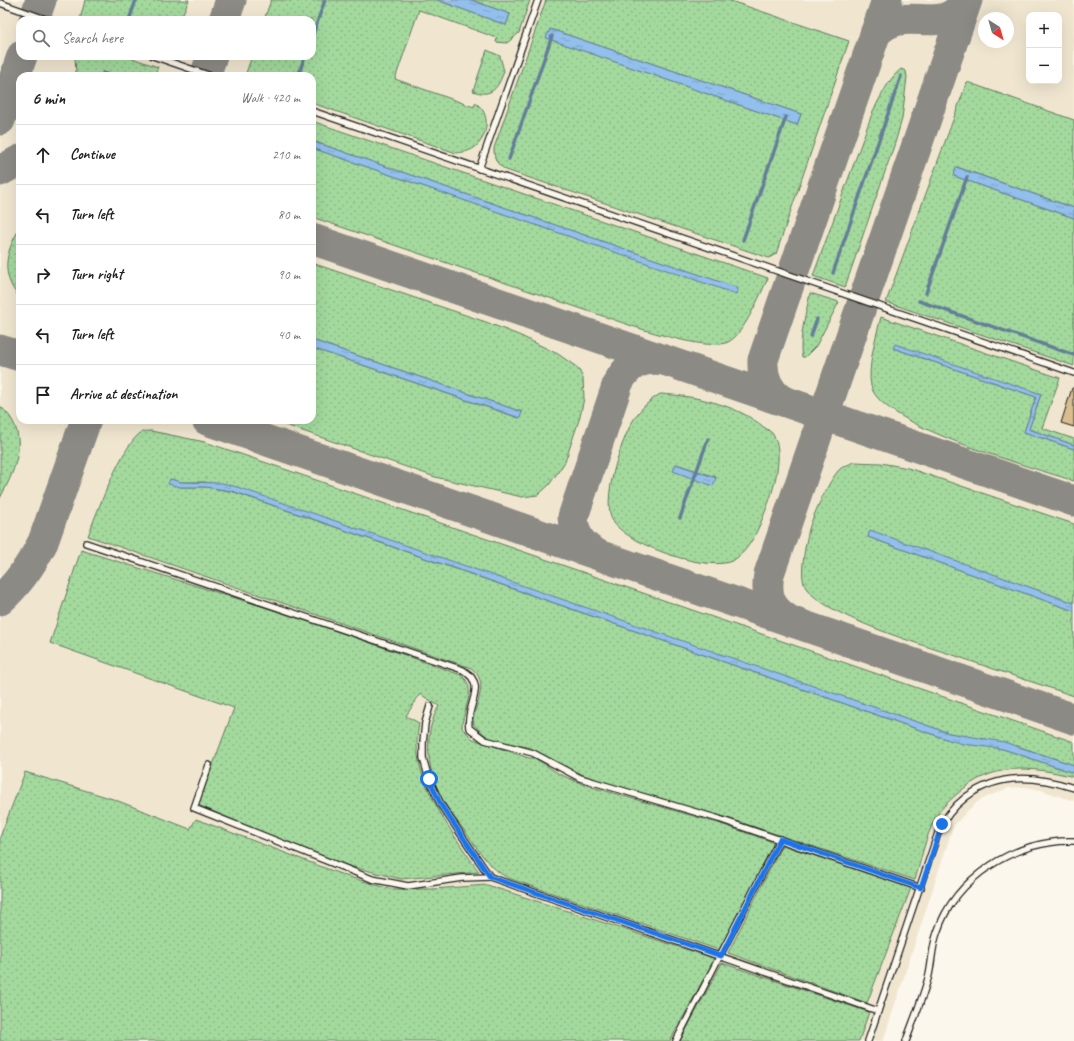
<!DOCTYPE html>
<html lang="en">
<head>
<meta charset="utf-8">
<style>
	body { margin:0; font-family:Caveat,sans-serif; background:#f6f6f6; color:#202124 }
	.controls { position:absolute; right:12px; top:12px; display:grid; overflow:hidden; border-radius:8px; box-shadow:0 4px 16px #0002 }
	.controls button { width:36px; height:36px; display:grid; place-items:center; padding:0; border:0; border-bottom:1px solid #e0e0e0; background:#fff; color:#202124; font:20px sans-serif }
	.compass { position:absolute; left:978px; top:12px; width:36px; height:36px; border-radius:50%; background:#fff; box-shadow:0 4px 16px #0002; rotate:143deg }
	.stop { position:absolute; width:12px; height:12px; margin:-9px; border:3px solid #1a73e8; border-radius:50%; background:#fff }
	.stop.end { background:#1a73e8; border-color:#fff; box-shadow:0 1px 4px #0008 }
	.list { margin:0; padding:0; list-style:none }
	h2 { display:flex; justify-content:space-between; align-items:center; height:52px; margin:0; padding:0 16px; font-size:17px }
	h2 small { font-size:13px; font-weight:400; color:#757577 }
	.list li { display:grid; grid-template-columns:26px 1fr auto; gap:12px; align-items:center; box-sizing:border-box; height:60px; padding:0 16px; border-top:1px solid #e0e0e0 }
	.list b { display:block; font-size:15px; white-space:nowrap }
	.list em { font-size:13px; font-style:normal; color:#757577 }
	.icon { flex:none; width:22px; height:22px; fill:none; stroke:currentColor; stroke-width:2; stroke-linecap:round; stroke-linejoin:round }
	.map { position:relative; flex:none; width:1074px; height:1041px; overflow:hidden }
	.search { position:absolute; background:#fff; box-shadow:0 4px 16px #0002; left:16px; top:16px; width:300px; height:44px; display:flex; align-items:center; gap:10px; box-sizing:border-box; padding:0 14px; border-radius:12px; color:#757577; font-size:15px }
	.panel { position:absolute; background:#fff; box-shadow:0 4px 16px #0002; left:16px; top:72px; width:300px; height:352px; border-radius:12px }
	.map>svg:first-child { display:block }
	.built { fill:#f0e6d0; fill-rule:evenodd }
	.grass { fill:url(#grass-dots); stroke:#607a5c; fill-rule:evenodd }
	.water { fill:url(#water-ripples); stroke:#637e98 }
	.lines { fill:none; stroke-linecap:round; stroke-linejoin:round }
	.stream { stroke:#637e98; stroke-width:3.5 }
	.taxiway { stroke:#8c8a84; stroke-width:31 }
	.building { fill:#d8be8e; stroke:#1c1c1c }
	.service-casing { stroke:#1c1c1c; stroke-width:8 }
	.service { stroke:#fbf7ec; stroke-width:5.5 }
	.route { stroke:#1a73e8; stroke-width:5 }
</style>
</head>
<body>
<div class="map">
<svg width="1074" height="1041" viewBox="0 0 1074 1041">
	<defs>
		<pattern id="grass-dots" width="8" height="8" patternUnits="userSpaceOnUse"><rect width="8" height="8" fill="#a3d99d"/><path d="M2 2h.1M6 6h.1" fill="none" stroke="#8cba87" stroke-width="1.8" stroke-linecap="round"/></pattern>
		<pattern id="water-ripples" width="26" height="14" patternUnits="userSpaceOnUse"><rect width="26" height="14" fill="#92bfeb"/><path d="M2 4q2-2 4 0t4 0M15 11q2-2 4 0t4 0" fill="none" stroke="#7da4c9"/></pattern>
	</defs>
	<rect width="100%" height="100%" fill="#fbf7ec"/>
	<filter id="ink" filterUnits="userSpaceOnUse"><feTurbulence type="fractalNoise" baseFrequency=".025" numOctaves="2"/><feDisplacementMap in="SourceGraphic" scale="8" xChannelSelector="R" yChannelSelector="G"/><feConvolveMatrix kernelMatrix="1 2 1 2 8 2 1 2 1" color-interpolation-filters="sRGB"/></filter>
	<g filter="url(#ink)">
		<path class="built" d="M0,0H1074V801L1041,790L1025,787L1008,788L980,800L967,811L953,827L883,1041H0ZM1029,15H1059V81H1029ZM984,18H1008V42H984ZM20,20H312V56H20ZM20,76H312V420H20Z"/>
		<g class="grass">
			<path d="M85,0H189L180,20H80Z"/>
			<path d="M271,0H437L506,25L510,14L471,0H530L519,33L507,43L496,42L497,38L419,10L395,79L474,107L475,103C492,112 488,138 474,148C468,152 463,152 456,153L312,103V76H245L252,56H312V20H264Z"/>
			<path d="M546,0H728L849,41L776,254L769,258L506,170C496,164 494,159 494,148ZM550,29L801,114L797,125L547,38Z"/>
			<path d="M487,50L500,56L504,71C498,88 492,98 473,91Z"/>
			<path d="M75,56H126L158,67L154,76H76Z"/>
			<path d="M901,69L906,71L907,77L902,119L895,143L845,287L813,276L873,111C881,97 888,79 901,69Z"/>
			<path d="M967,82L1074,120V208L957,167L954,176L1074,218V366L886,302Z"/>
			<path d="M312,121L768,278C761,293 743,336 728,342C710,351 655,333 635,327L347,229L312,217V148L735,293L737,288L312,141Z"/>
			<path d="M20,228V298C0,275 5,252 20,228Z"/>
			<path d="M312,263L486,322L521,336L558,354L578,368L583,378L584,398L580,417L565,462L549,485L538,495L522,497L435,477L271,420H312V348L519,418L522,412L312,340Z"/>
			<path d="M810,293L839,302L816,346L805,357H802C798,340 807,310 810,293Z"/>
			<path d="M881,317L1060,378L1042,428L1074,439V445L1029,429L1041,394L893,348L1036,397L1024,432L1074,449V481C1035,468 880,426 871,386C867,368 876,336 881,317Z"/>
			<path d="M660,394C695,396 731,403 760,424C763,427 769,430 772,433C786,451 773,493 765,512C759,528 749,551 734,560C709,574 630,545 614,523C599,503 622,438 634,419C641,408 649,401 660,394ZM676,464L716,477L713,485L674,471Z"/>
			<path d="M0,406C31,432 17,468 0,498Z"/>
			<path d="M151,431L205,442L264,462L1074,742V765L1017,746L949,733L206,482H181L170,479L180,487H206L234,492L946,739L1003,749L1074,773V777C1030,766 993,762 957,794C948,802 940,809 935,819C925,838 921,860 915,880L721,816L600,781L565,768L531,748L494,740L486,736L474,725L473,720C476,702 490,682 471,668L88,536C96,514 123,442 142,432C144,431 149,431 151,431Z"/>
			<path d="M853,462L881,463L908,468L1074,524V603L870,531L868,537L1074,611V696C1035,683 996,670 956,656C922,645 825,616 806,588C798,577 806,542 809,529C813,515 830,478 840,469C843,466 849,465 853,462Z"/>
			<path d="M81,550L306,620L461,675C479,688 462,710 462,728L473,739L529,758H535L559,774L585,785L718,823L773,842V846L719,950L508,878C489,868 479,851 467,834C459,823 450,813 444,802C427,773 422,735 439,706L420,694L406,716L419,723C418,730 417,737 417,744C417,787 456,838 479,872L401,879L333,862L198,805L234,708L50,643Z"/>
			<path d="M25,772L113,799L190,829L196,819L346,876L390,889H432L487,885L713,958V962L670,1041H0V837Z"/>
			<path d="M782,845L911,888L867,1003L728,953Z"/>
			<path d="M722,963L869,1012L859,1041H680Z"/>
		</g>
		<g class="water">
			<path d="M437,0H471L510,14L506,25Z"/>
			<path d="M550,29L801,114L797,125L546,38Z"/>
			<path d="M312,141L738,288L736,294L312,148Z"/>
			<path d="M956,167L1074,208V218L954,176Z"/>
			<path d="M312,340L522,412L520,418L312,348Z"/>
			<path d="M895,344L1041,394L1029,429L1074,445V449L1024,432L1036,397L893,348Z"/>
			<path d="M676,464L716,478L713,486L673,471Z"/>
			<path d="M170,479L181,482L222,483L237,487L949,733L1004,742L1074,765V773L1003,749L963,744L946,739L232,491L206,487H180L168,484Z"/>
			<path d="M870,530L1074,603V611L868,537Z"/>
		</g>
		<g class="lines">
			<g class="stream">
				<path d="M129,20L136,0"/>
				<path d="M312,37L325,0"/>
				<path d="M103,73L113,76"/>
				<path d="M298,76L305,56"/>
				<path d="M509,159L552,36"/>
				<path d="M743,240L786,117"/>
				<path d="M833,273L901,76"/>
				<path d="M926,293L967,177"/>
				<path d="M919,301L1074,355"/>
				<path d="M811,336L817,319"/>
				<path d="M680,518L708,439"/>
			</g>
			<g class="taxiway">
				<path d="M34,20L41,0"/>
				<path d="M224,20L231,0"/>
				<path d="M875,34C905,0 942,41 966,0"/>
				<path d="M205,76L212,56"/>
				<path d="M0,120L22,56"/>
				<path d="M0,171L20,160"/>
				<path d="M312,239L1074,501"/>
				<path d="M0,350L20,356"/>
				<path d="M781,400C768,391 762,377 763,360L887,0"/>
				<path d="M207,420C497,518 785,620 1074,719"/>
				<path d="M597,554C581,546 574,535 573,517L618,383C628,364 642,357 664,360"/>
				<path d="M0,600C19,583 32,564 43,542L86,420"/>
				<path d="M792,622C771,610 765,598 769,574L967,0"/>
			</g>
		</g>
		<path class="building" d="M1072,388H1074V427L1061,423Z"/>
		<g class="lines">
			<g class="service-casing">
				<g id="service">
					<path d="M0,3L48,20"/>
					<path d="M153,56L211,76"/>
					<path d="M312,111L1074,373"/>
					<path d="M479,169L538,0"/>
					<path d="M86,543L463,670C489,686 465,705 469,728L485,740L533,753L580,778L719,819L921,888"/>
					<path d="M430,706L425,723L423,743V758L429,779L441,805L490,877L878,1011"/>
					<path d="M209,765L194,808L372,879L408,886L462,878L490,877"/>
					<path d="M676,1041L780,839"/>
					<path d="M868,1041L938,833C944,818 953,807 966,797C1000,772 1036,776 1074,788"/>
					<path d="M906,1041C914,1019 923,997 929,975C932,961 932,947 937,933C955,877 1017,839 1074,841"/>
				</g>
			</g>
			<use href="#service" class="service"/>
		</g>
	</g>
	<g class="lines" filter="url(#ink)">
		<path class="route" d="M429,779L441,805L490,877L721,956L780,839L921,888L942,824"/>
	</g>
</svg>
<div class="controls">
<button>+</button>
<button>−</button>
</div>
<svg class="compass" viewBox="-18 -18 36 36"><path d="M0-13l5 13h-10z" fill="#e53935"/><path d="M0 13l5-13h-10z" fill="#757577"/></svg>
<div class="stop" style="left:429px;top:779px"></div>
<div class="stop end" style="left:942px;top:824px"></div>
<div class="search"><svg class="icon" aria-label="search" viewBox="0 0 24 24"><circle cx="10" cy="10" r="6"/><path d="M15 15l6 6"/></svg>Search here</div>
<section class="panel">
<h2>6 min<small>Walk · 420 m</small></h2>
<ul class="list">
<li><svg class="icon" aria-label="ahead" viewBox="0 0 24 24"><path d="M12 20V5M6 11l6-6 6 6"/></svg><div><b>Continue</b></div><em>210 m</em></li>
<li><svg class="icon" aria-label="left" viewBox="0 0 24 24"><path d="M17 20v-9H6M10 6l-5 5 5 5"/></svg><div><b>Turn left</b></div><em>80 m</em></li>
<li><svg class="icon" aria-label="right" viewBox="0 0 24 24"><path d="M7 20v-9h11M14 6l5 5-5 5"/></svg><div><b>Turn right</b></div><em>90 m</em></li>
<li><svg class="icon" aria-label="left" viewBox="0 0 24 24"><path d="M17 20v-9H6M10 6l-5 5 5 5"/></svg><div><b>Turn left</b></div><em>40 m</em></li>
<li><svg class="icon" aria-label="arrive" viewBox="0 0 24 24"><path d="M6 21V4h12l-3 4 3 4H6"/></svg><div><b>Arrive at destination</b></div></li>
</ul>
</section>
</div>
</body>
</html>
